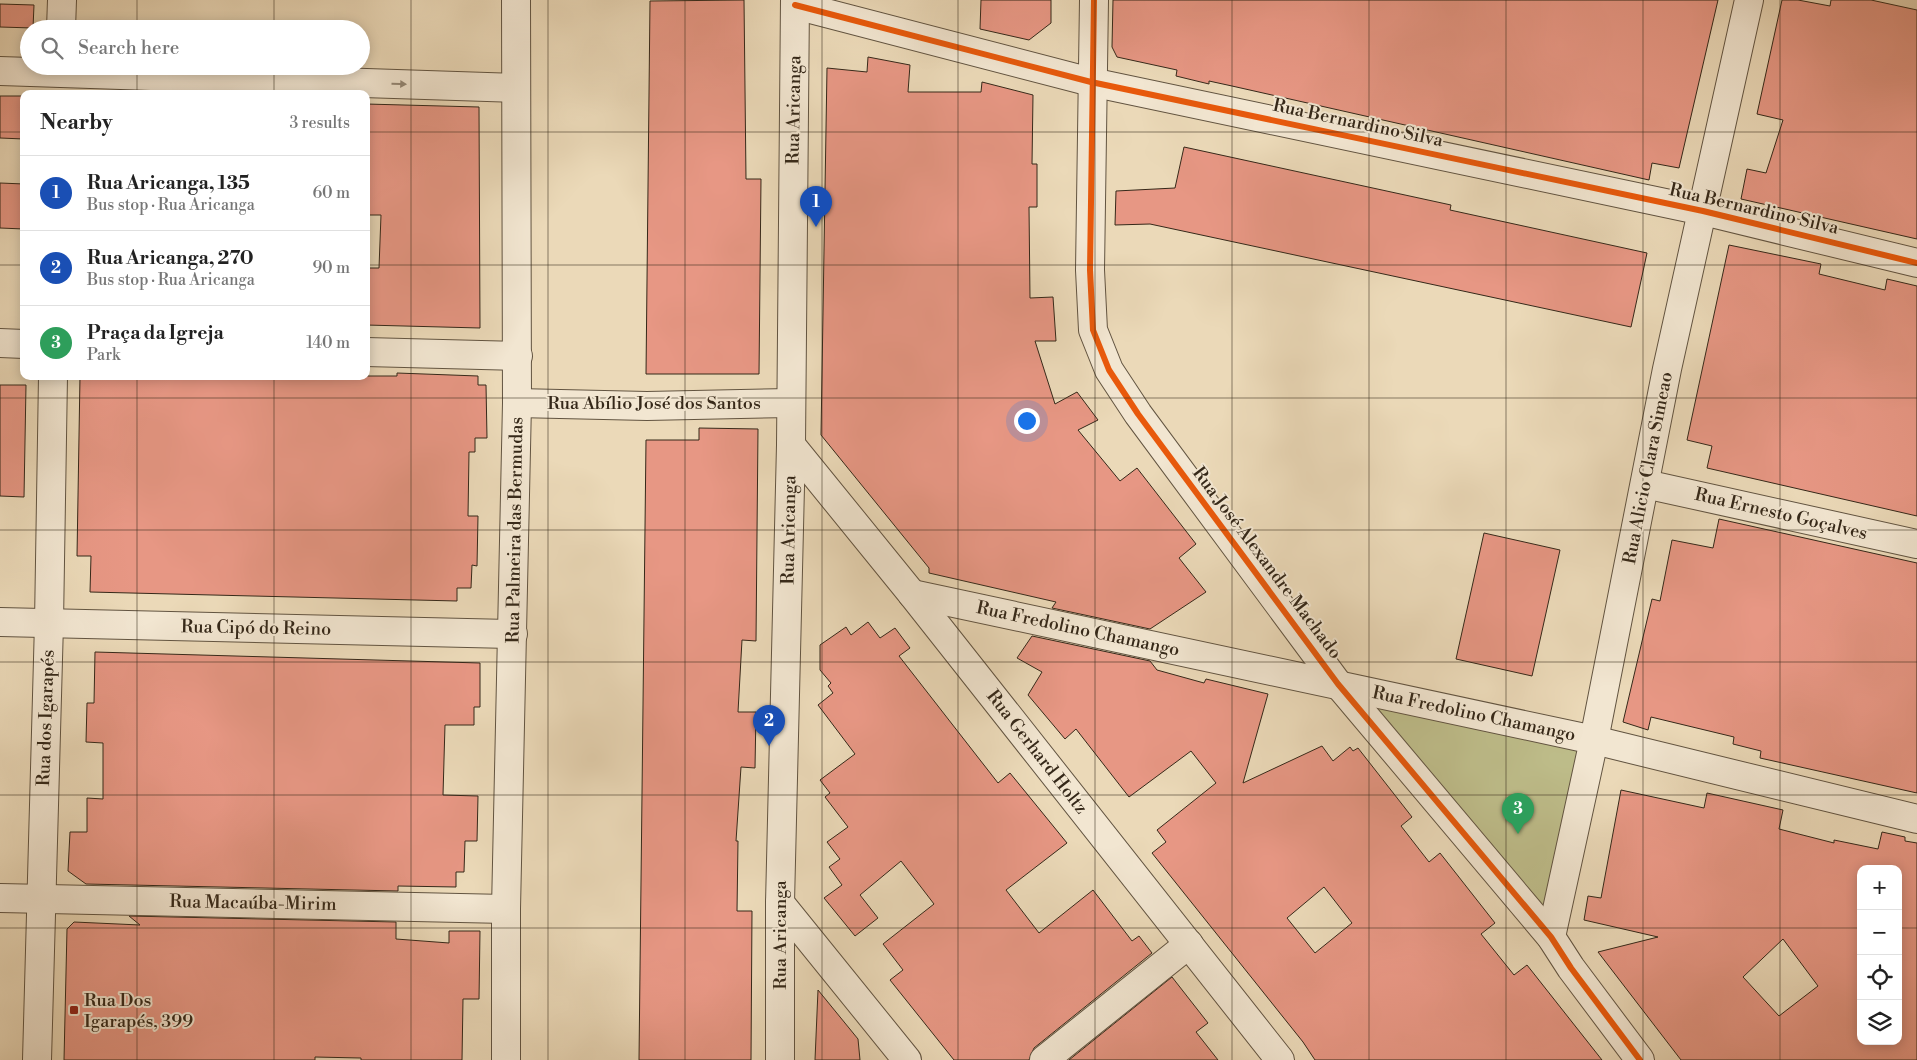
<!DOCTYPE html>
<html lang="en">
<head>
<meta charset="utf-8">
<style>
	body { margin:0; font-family:"Libre Bodoni",serif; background:#f6f6f6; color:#222 }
	.controls { position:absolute; right:15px; bottom:15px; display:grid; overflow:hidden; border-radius:10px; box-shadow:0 2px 12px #0003 }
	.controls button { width:45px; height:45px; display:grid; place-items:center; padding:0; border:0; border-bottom:1px solid #e0e0e0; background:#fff; color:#222; font:25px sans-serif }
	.you { position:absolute; left:1026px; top:420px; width:18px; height:18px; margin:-12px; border:4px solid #fff; border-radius:50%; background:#1a73e8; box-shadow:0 0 0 8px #1a73e833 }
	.badge { display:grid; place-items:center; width:32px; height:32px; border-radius:50%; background:#1a73e8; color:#fff; font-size:16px; font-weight:700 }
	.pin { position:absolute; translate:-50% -41px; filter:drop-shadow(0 1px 2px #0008) }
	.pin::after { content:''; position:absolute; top:26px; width:18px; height:15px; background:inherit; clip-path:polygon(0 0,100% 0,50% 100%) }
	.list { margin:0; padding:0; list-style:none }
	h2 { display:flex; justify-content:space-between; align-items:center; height:65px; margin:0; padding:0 20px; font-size:21px }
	h2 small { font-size:16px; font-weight:400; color:#767676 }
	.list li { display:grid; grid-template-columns:32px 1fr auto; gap:15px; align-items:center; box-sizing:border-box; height:75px; padding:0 20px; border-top:1px solid #e0e0e0 }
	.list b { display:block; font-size:19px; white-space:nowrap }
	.list p { margin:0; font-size:16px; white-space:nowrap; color:#767676 }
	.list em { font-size:16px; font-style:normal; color:#767676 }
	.icon { flex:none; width:28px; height:28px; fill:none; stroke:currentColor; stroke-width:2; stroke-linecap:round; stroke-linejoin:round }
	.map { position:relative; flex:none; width:1917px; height:1060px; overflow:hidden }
	.search { position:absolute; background:#fff; box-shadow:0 2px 12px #0003; left:20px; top:20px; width:350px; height:55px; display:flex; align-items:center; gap:12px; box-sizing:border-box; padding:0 18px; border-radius:28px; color:#767676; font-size:19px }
	.panel { position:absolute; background:#fff; box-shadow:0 2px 12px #0003; left:20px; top:90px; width:350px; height:290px; border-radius:10px }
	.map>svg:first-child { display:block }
	.green { fill:#bebd8a; stroke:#7a7252 }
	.building { fill:#e79784; stroke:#352819; fill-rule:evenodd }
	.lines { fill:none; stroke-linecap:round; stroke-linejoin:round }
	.minor-casing { stroke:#625441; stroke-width:30 }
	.minor { stroke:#f2e6d1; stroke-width:28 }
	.cycleway-casing { stroke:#f2e6d1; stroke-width:9 }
	.cycleway { stroke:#e8590c; stroke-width:6 }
	.oneway { fill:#948775 }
	.grid { fill:none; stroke:#352819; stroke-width:1; stroke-opacity:0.55 }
	.poi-dot { fill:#8f2418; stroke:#f2e6d1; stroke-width:2 }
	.labels { text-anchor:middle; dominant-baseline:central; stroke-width:4; stroke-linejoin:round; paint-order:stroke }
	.street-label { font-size:18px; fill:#352819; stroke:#f2e6d1 }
	.poi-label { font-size:18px; fill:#352819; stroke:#f2e6d1; text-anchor:start }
</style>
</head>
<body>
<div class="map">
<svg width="1917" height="1060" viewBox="0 0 1917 1060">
	<rect width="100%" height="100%" fill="#ebd9b8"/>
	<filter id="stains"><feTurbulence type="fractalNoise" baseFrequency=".004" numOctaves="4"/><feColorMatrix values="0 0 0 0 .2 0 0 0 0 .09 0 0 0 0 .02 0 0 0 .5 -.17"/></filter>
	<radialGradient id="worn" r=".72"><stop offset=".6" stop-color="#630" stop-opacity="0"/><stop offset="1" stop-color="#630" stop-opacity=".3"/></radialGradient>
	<path class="green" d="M1342,687L1585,744L1548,924Z"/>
	<g class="building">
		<path d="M744,0L746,179H761L759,374H646L650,1Z"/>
		<path d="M981,0H1051V23L1029,40L980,29Z"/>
		<path d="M1113,0H1718L1679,168L1652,163L1649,180L1232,86L1209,81V84L1176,76L1177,70L1117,57L1112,47Z"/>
		<path d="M1782,0H1798L1830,6L1831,0H1871L1917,10V239L1741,199L1747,169L1766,173L1783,120L1757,114Z"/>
		<path d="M0,4L34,5L33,28L0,27Z"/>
		<path d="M868,57L910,65L908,92H981L982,82L1033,95L1032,164H1037V207H1029L1030,298L1053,297L1056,341H1035L1055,404L1077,392L1098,420L1078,430L1120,481L1137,468L1196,544L1179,558L1206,592L1150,629L1052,608L1056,602L929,573V568L821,435L827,68L867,72Z"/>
		<path d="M0,96H24V139L0,138Z"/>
		<path d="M366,104L479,107L480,328L366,325V268H379L381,215H366Z"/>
		<path d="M1184,147L1451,205L1450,210L1647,253L1631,327L1150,224L1115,225L1116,191L1175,188Z"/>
		<path d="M0,183L24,184V229L0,228Z"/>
		<path d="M1729,245L1821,264L1819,274L1885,290L1887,279L1917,286V516L1707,468L1712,446L1687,440Z"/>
		<path d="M397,373L478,376V385H486L487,438H475V452H469L468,516H478L477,566L472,565L471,588H457V601L90,592L91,556H77L80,376H397Z"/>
		<path d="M0,385H26L24,497L0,496Z"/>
		<path d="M699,428L758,429L756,641L742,640L738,712H756L755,768L741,767L736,841H738L737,911H752L751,1060H639L646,440H699Z"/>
		<path d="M1719,519L1917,563V793L1760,758L1761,751L1733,744L1734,737L1651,717L1648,730L1623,722L1652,599L1660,601L1672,540L1713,548Z"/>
		<path d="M1484,533L1560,550L1532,676L1456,659Z"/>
		<path d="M868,622L880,638L895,628L910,648L899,656L998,783L1010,773L1067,843L1006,890L1039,933L1093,890L1132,941L1139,936L1152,953L1034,1048L1029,1060H954L890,980L903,970L883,944L934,904L901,861L860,895L878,918L855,936L824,898L842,885L829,867L840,859L827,842L848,827L825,797L830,793L820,780L855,754L818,705L833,693L828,686L831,683L820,670V645L846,627L851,635Z"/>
		<path d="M1032,636L1150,661L1157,670L1204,683L1206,679L1268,694L1243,783L1322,746L1333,761L1350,747L1353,751L1358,748L1412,817L1401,826L1429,862L1440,853L1495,923L1481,934L1514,975L1527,965L1602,1060H1315L1303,1042L1152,853L1166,842L1157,830L1216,783L1191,751L1129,797L1076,729L1065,739L1028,695L1042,672L1017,658ZM1324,887L1352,923L1315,953L1287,918Z"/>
		<path d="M95,652L480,663V707H474V725H445L443,795L478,796L477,841H465L464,872H456V887L398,886V891L86,884L68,871L70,832H87V798L103,799V743L86,742L87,703H94Z"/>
		<path d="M1621,790L1704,808L1707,793L1783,810L1779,829L1834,843V840L1878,849L1882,832L1905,837V841L1917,843V1060H1681L1598,952L1658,937L1584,920L1588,896L1601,898ZM1861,869H1898V1041H1861ZM1783,939L1818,986L1779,1016L1743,977Z"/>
		<path d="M129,916L396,922V939L449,943V931H480L479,999H463L462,1060H361V1058L315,1057V1060H64L67,929L74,922L140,925Z"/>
		<path d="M1172,977L1208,1023L1196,1032L1218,1060H1069Z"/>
		<path d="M818,990L858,1039L860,1060H815Z"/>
	</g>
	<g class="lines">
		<g class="minor-casing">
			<g id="minor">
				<path d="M1094,0L1090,270L1093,330L1109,370L1138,414L1338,684L1551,937L1571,968L1640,1060"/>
				<path d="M795,5L1091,82L1703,211L1917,263"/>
				<path d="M61,29L62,0"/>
				<path d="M0,71L516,88"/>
				<path d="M0,343L24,344"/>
				<path d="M366,352L518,356"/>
				<path d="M517,403L647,406L791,403"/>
				<path d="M791,445L912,594L1280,1060"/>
				<path d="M1645,484L1917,544"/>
				<path d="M912,594L1594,740L1917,819"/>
				<path d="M0,622L513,634"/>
				<path d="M0,898L506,909"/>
				<path d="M780,903L907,1060"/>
				<path d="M1551,937L1594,740L1667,369L1749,0"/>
				<path d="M37,1060L49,623L53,376"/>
				<path d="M506,1060V909L517,403L516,0"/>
				<path d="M780,1060V903L791,445L795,0"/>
				<path d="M1044,1060L1189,944"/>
			</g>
		</g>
		<use href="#minor" class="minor"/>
		<g class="cycleway-casing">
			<g id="cycleway">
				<path d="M1094,0L1090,270L1093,330L1109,370L1138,414L1338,684L1551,937L1571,968L1640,1060"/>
				<path d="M795,5L1091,82L1703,211L1917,263"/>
			</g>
		</g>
		<use href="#cycleway" class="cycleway"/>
	</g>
	<defs><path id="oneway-solid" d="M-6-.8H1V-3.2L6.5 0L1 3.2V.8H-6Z" transform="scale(1.25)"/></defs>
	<use class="oneway" href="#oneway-solid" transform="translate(399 84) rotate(2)"/>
	<path class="grid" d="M137,0V29M274,0V29M411,0V1060M548,0V1060M685,0V1060M822,0V1060M958,0V1060M1095,0V1060M1232,0V1060M1369,0V1060M1506,0V1060M1643,0V1060M1780,0V1060M137,66V94M274,66V94M0,132H24M366,132H1917M0,265H24M366,265H1917M137,376V1060M274,376V1060M0,398H1917M0,530H1917M0,662H1917M0,795H1917M0,928H1861M1898,928H1917"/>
	<rect class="poi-dot" x="69" y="1005" width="10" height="10" rx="2.5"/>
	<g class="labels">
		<g class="street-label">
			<text transform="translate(794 110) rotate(-89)">Rua Aricanga</text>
			<text transform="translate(1358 123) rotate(12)">Rua Bernardino Silva</text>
			<text transform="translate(1754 209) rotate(13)">Rua Bernardino Silva</text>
			<text x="654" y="403">Rua Abílio José dos Santos</text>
			<text transform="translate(1648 468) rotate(-79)">Rua Alicio Clara Simeao</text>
			<text transform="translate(1781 514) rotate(13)">Rua Ernesto Goçalves</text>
			<text transform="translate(515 530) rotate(-89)">Rua Palmeira das Bermudas</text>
			<text transform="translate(789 530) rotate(-89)">Rua Aricanga</text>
			<text transform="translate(1267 563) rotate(53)">Rua José Alexandre Machado</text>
			<text transform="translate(256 628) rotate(1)">Rua Cipó do Reino</text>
			<text transform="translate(1078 629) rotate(12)">Rua Fredolino Chamango</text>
			<text transform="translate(1474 714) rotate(12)">Rua Fredolino Chamango</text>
			<text transform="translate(46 718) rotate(-88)">Rua dos Igarapés</text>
			<text transform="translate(1037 752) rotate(52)">Rua Gerhard Holtz</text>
			<text transform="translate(253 903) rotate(1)">Rua Macaúba-Mirim</text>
			<text transform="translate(780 935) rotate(-90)">Rua Aricanga</text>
		</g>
		<g class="poi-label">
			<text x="84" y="1000">Rua Dos<tspan x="84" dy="21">Igarapés, 399</tspan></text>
		</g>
	</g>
	<rect width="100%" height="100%" filter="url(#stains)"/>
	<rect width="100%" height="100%" fill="url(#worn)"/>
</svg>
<div class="controls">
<button>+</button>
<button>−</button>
<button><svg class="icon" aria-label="locate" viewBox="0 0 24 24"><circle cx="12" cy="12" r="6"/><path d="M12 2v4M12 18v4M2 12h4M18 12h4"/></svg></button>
<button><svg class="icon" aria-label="layers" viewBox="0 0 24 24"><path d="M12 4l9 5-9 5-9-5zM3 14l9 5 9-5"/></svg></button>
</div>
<div class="you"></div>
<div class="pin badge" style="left:816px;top:227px;background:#1a4fb4">1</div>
<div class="pin badge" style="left:769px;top:746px;background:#1a4fb4">2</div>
<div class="pin badge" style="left:1518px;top:834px;background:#2e9e5b">3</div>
<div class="search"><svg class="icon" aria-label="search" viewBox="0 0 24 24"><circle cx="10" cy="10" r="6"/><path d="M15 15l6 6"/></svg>Search here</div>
<section class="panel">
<h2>Nearby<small>3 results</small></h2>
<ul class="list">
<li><span class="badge" style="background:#1a4fb4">1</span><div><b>Rua Aricanga, 135</b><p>Bus stop · Rua Aricanga</p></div><em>60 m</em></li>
<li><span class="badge" style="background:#1a4fb4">2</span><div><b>Rua Aricanga, 270</b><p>Bus stop · Rua Aricanga</p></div><em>90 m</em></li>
<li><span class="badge" style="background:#2e9e5b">3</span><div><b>Praça da Igreja</b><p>Park</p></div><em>140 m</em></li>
</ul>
</section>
</div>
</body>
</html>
